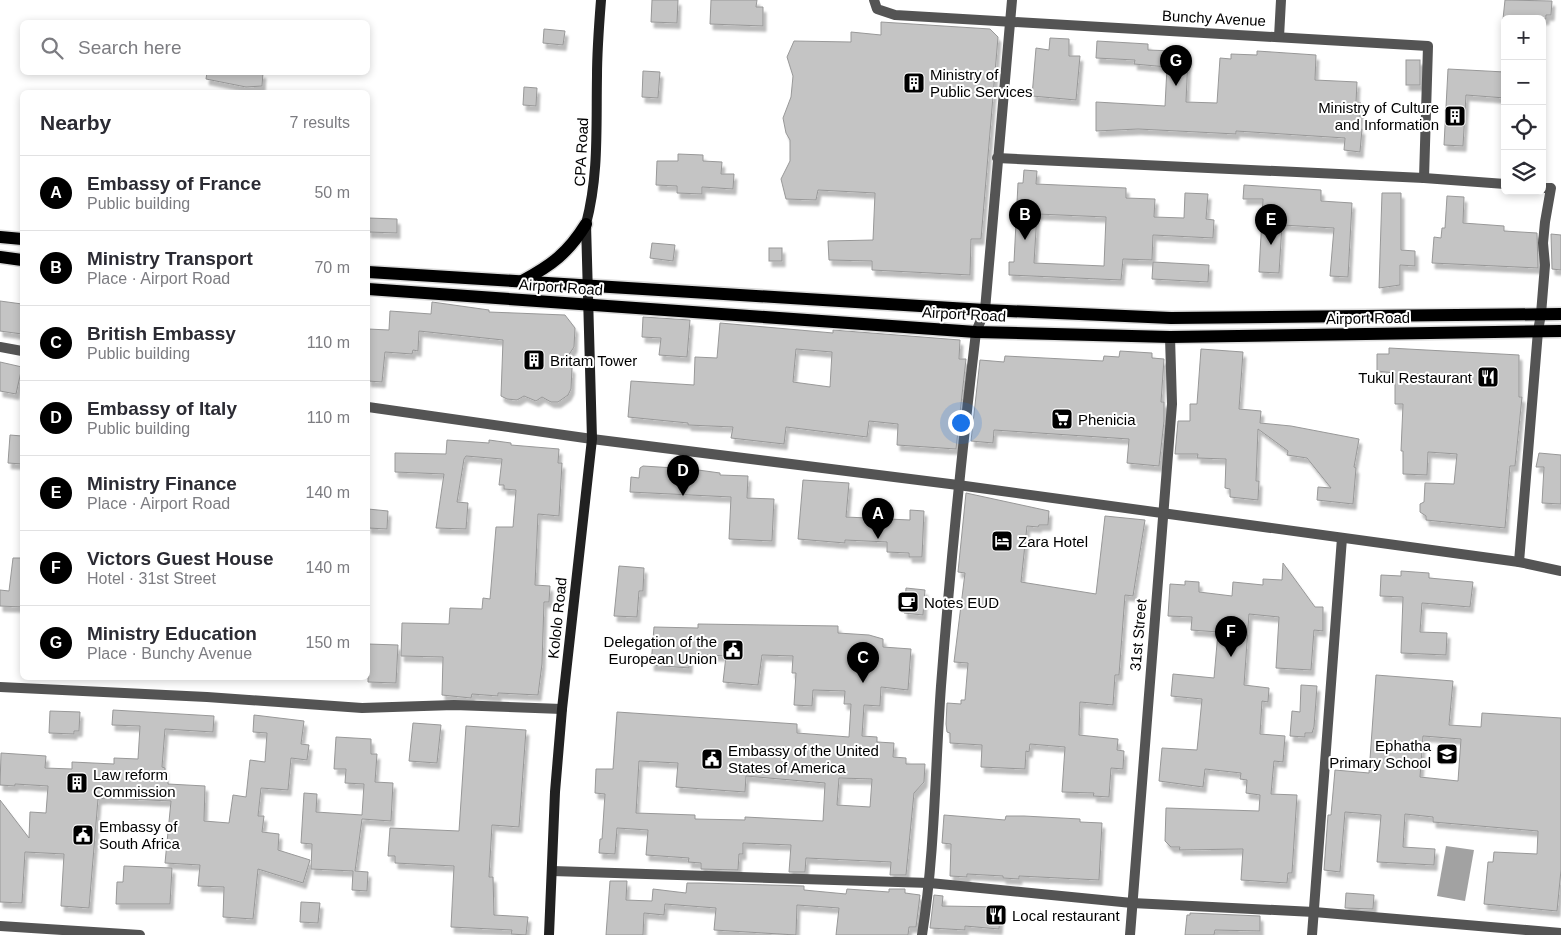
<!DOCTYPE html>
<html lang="en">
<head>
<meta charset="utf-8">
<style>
	body { margin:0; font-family:Arial,sans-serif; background:#f7f7f7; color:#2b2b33 }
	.controls { position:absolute; right:15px; top:15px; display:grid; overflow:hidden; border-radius:8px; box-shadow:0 2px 8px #0003 }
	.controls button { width:45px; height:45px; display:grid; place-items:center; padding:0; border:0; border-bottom:1px solid #e1e1e2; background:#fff; color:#2b2b33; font:25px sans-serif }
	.you { position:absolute; left:960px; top:422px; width:18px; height:18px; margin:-12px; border:4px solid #fff; border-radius:50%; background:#1a73e8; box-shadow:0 0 0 8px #1a73e833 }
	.badge { display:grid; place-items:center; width:32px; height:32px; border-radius:50%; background:#000; color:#fff; font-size:16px; font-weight:700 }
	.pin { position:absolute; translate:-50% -41px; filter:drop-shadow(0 1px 2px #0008) }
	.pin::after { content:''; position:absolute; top:26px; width:18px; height:15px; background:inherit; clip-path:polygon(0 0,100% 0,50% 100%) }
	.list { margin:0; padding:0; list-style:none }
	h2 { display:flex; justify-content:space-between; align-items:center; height:65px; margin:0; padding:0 20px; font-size:21px }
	h2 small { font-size:16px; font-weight:400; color:#7c7c81 }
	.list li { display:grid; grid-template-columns:32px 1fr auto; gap:15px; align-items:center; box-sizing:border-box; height:75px; padding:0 20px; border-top:1px solid #e1e1e2 }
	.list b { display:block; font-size:19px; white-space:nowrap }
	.list p { margin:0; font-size:16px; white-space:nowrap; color:#7c7c81 }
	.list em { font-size:16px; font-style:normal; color:#7c7c81 }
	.icon { flex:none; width:28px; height:28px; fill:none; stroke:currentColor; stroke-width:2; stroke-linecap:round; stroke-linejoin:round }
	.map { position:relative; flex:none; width:1561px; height:935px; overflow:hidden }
	.search { position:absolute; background:#fff; box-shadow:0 2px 8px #0003; left:20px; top:20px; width:350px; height:55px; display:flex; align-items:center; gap:12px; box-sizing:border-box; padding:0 18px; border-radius:8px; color:#7c7c81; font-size:19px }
	.panel { position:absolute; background:#fff; box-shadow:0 2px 8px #0003; left:20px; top:90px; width:350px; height:590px; border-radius:8px }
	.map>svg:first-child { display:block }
	.water { fill:#a2a2a2 }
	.building { fill:#c4c4c4; stroke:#989898; fill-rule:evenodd; filter:url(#shadow) }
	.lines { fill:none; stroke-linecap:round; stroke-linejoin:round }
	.primary-casing { stroke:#dbdbdb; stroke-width:15 }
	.street { stroke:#545454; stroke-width:10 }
	.secondary { stroke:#212121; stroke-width:10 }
	.primary { stroke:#000; stroke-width:12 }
	.labels { text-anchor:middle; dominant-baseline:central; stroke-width:4; stroke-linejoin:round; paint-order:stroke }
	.street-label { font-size:15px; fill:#000; stroke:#fff }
	.poi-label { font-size:15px; fill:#000; stroke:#fff; text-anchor:start }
</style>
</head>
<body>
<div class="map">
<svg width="1561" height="935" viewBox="0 0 1561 935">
	<defs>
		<filter id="shadow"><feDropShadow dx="3" dy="5.5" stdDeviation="1" flood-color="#0004"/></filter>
	</defs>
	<rect width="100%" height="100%" fill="#fff"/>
	<path class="water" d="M1446,846L1474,850L1465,901L1437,896Z"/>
	<g class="building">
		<path d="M652,0H678L677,23L651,22Z"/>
		<path d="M711,0H757L756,7H763V26L710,24Z"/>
		<path d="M1505,0L1552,1L1551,15H1546V19H1503Z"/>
		<path d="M881,22L990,29L998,37L981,239H971L970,275L872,270V261L829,260L828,241L873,240L875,193L818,190L816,200L786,199L781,179L790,161V140L786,133L783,118L791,97L793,76L787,57L794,41L851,42V32L881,35Z"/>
		<path d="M544,29L565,31L563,45L543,43Z"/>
		<path d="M1050,38L1069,39V56H1080L1076,100L1032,96L1036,48L1049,50Z"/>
		<path d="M1097,41L1148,44V50L1175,51V56L1188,57L1186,102L1217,103L1220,58L1231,59V54L1257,55V51L1316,55L1315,80L1357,82L1356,103H1361L1359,129H1362L1360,152L1344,150L1345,138L1236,131V134L1138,129L1096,131V102L1165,106L1167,67L1134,64L1135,60L1096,58Z"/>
		<rect x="1406" y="60" width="14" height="25"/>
		<path d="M1448,69L1505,72V98L1466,95L1463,146L1444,145Z"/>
		<path d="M643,71L660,72L658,98L642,97Z"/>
		<path d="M207,72L263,73L262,86L246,87L206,79Z"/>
		<path d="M524,87L537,88L536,106L523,105Z"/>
		<path d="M678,154L703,155V161L722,162L721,174H734L733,189L702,187V194L677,193V186L656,185L657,161H678Z"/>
		<path d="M1024,170L1037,171L1036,184L1126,188V198L1155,199L1154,217L1184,218L1185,193L1208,194L1206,219L1214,220L1213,238L1153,235L1152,260L1123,259L1121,280L1009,275V262H1014L1018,183H1023ZM1037,214L1106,217L1104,266L1034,263Z"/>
		<path d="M1244,185L1321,190V201L1352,203L1348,277L1330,276L1334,228L1282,225L1279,273L1259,272L1263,199H1243Z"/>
		<path d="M1382,193H1401V250L1415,251V266L1400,265V285L1379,288Z"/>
		<path d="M1447,196L1464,197L1463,223L1504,226V231L1537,233L1538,268L1432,263L1434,237L1441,238L1442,228H1445Z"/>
		<path d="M368,218L397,219V233L368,232Z"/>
		<path d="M1551,234L1561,235V270L1552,269Z"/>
		<path d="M652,243L675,245L673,261L650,258Z"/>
		<rect x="769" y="248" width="13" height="13"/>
		<path d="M1153,262L1209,265L1208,282L1152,279Z"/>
		<path d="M0,301L22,304V334L0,331Z"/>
		<path d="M432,302L489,310V312L565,315L575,328L574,347L564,362L572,368L571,389L568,395L558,402H551L542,397L536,401L524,396L517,400L507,399L501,396L503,340L419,331L418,351L413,350L412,354L385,352L382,382L368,381V329L389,330L390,311L431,314Z"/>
		<path d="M643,317L690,320L687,357L659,355L661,338L642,337Z"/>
		<path d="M720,323L833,333V330L960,340L959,359H966L956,449L897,445L898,424L869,421L867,437L786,427L784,444L731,438L733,427L688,425V423L628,417L631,381L694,385L695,357L717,358ZM796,349L832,352L830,387L793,382Z"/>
		<path d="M1389,348L1519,355V397H1522L1515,466H1510L1505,528L1426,520V516L1420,512V504L1424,502L1425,483L1454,484L1457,454L1428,452L1427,475L1403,474V451H1401L1403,404H1395V373L1377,371V354H1389Z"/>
		<path d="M1201,349L1243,352L1239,409L1261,411L1260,423L1291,426L1359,439L1354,467L1356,468L1353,504L1317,500L1318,487L1331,488L1307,458L1287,455L1288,451L1258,429L1256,481H1259L1258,500L1230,497V489L1225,488L1226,459L1197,458L1198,454H1175L1178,421H1190V404H1197Z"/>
		<path d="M1120,351L1152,353V358L1164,359L1161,402H1164V421L1159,466L1127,463L1129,439L994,430L993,443L971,441L980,360L1004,362L1005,356L1103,361L1104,356L1119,357Z"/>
		<path d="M0,362L22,367L16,394L0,391Z"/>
		<path d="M10,435L22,436V464L8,463Z"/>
		<path d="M447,440L489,443V440L511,443V445L559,449L558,463H562L559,516L538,514L535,585L550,586L549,602H544L542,664L538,695L498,693V696L472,694L471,698L442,695L443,657L401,656L402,623L449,624L450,608L482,609L483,598L490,599L496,527H513L516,490L504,489V485H499L502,459L466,456L464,459L457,502L468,503L466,529L436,528L444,474L395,472V453L446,454Z"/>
		<path d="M1539,453L1561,455V504L1542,503L1544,467H1536Z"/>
		<path d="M643,466L691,469L720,473V475L748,476L747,498L774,499L772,541L729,539L731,497L630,492L631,477L639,478L640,468Z"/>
		<path d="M803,480L849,483L846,517L910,520V510L924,511L922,557H909V553L887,552V542L845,540V543L798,539Z"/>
		<path d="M966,493L1049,511L1048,525H1039L1038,527L1027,526L1021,582L1096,594L1105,516L1145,520L1133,596L1125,595L1119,675H1115L1113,705L1080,702L1079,735L1118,739L1117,750L1124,751L1123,769L1111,768L1109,797L1093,796L1094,793L1062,792L1065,747L1030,744L1029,752L1026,751L1025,769L981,767L982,745L950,743V733L947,732L946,724L947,703L961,704V700H965L968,663L954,662L965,573L958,572Z"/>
		<path d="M368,509L388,511L387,529L368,528Z"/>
		<path d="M13,558H22V607L0,606V590L9,591Z"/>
		<path d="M1283,563L1315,607H1323V631L1314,630L1311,670L1276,668L1279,617L1249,614L1244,685L1269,688L1268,702L1262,701L1260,734L1285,736L1283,762L1274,761L1271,794L1297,795L1292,873H1288L1287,883L1241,880L1243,849L1179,850L1180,847H1171L1165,841L1166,808L1259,811L1260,795L1246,793L1247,780L1240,779L1241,773L1205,769L1203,787L1159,781L1162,748L1197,750L1202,699L1171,696L1173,674L1214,678L1218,632L1191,630L1192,617L1168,616L1170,584L1185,585V581L1199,582V592L1232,596L1233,582L1263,585V579L1282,580Z"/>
		<path d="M619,566L644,568L643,591H639L637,617L614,616Z"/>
		<path d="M1401,571L1429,573V578L1473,582L1470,607L1422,603L1420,632L1447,633L1446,655L1401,653L1403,597L1380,596L1381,575L1401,576Z"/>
		<path d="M906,588L925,590L923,615L904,613Z"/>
		<path d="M698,624L838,626V633L869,635L883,639V647L911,649L908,690L881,687L880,706L864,705L862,736L877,737V742L894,743L893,757L906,758V764H925L924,782L914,793L906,875H890L891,862L806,858L805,872H789L791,845L743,843V854H739L738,870L701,869V863L688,862L689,858L646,855L648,830L617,828L615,854L599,853L600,839H602L605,794L595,793L596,769H613L617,712L797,724V733L849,737L851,704H844L845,691L813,690L812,706L794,705L796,673H792L793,656L762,655L758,685L723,682L726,656L690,654L689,668L651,665L654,627L698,628ZM639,761L678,763L676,787L745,792L746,776L825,783L823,821L745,817V820L695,819V815L636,813ZM839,778L872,779L870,807L837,805Z"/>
		<path d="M368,644L398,645L396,683L368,682Z"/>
		<path d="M1376,675L1453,681L1449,725L1481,727L1482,713L1561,718V870L1557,911L1484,904L1488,862H1493L1494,852L1537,854L1538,831L1433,822V817L1405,814L1403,847L1435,849L1434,865L1377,862L1381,815L1345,812L1340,872L1324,870L1328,815H1331L1335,770L1369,773ZM1423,736L1461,739L1458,781L1420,777Z"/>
		<path d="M1301,685L1317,686L1314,727L1312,733H1305V737L1290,736L1292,711L1300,712Z"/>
		<path d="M113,710L214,716L213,732L165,729L162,767L165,768V780H168V784L205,786L204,821L229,823L233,795L246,797L250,760L265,762L267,733L253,732L254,715L304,721L301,744L309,745L307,760L291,758L288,790L261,788L258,816H264L262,832L279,834L278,850L310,860L303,883L258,869L253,919L223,917L224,887L198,886L200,865L165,863L171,801L105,798L98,799L89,908L61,906L64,854L25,852L22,903L0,902V800L29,838L30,812L46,813L48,786L15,784V786L0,785L1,753L46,756L45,768L72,769V762L114,764V758L138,759L140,726L112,725Z"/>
		<path d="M50,711L80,712L79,731H74V734L49,733Z"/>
		<path d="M413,723L441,725L437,763L409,761Z"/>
		<path d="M466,726L526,730L519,827L492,825L489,877H493L494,915L528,917L526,935L511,934L512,930L451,927L454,866L395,863V856H388L390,828L459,831Z"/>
		<path d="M336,737L371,739V754H377L375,782L393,783L391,821L362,819L355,871L368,872L367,891L352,890L353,871L311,869L312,844L301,843L304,793L317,794L316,812L362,815L364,784L345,783L346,769H334Z"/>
		<path d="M944,815L1005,820L1006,816H1024L1080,819V822L1102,823L1099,880L1019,876V879L1003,878V876L967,874V877L950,876L951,844L942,843Z"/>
		<path d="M124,866L172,868L170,904H116L117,882H123Z"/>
		<path d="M610,881H627L626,900L652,901L653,889L686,893L687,883H700L804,886V890L846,894L847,889L889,892V889H905V893L920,895L916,927H909L908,935H836L839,908L797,905L796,935L714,930L716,908L665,904L664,915L644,913L643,935H606Z"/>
		<path d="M1346,893L1374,895L1373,909L1345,908Z"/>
		<path d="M934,895L943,896L942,906L1001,907L999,929L965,926V930L930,928Z"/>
		<path d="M301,902L320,903L318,923L300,922Z"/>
		<path d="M1190,913L1260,916V931L1215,930L1214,935H1185L1187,915H1190Z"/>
	</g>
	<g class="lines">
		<g class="primary-casing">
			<g id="primary">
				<path d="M0,237L22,239"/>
				<path d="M0,257L22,260"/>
				<path d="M368,272L985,310L1171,318L1561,314"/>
				<path d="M522,281C552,265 568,253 586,224"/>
				<path d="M368,289L976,332L1170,337L1561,331"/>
			</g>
		</g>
		<g class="street">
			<path d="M874,0L877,9L895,15L1428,46L1424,178"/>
			<path d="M1279,37L1281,0"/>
			<path d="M997,158L1424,178L1505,184"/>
			<path d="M0,347L22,351"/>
			<path d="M368,407L592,439L958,485L1519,562L1561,571"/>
			<path d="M1519,562L1538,331L1541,314L1545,265L1543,243L1545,222L1551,188H1542"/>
			<path d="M0,687L207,697L362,708L454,705L562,709"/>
			<path d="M552,871L930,883L1132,903L1314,912L1561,933"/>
			<path d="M0,926L140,935"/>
			<path d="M922,935C935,853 935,769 941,686C950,568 962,450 976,332L985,310L1012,0"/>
			<path d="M1130,935L1172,404L1170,337"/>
			<path d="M1312,935L1342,538"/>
		</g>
		<path class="secondary" d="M549,935L555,792L562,709L592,439L586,224C599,175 596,127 597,76C597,51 599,25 601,0"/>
		<use href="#primary" class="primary"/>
	</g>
	<defs>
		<g id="building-square" transform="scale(1.125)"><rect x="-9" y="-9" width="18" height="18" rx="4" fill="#000" stroke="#fff"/><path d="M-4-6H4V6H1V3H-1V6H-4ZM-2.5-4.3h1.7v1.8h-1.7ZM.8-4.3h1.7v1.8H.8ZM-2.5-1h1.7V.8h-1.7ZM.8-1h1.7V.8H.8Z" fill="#fff"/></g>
		<g id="restaurant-square" transform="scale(1.125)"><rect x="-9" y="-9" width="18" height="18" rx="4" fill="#000" stroke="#fff"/><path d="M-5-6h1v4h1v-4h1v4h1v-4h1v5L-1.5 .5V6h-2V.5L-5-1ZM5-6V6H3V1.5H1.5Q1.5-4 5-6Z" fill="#fff"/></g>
		<g id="supermarket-square" transform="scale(1.125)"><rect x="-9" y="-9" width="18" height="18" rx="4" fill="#000" stroke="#fff"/><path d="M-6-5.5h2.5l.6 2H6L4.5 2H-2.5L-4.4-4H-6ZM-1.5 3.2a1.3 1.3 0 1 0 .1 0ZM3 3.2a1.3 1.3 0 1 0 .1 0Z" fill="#fff"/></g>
		<g id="hotel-square" transform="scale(1.125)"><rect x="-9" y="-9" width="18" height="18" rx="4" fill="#000" stroke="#fff"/><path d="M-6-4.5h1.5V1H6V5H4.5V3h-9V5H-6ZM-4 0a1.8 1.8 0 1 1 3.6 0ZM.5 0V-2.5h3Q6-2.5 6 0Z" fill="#fff"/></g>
		<g id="cafe-square" transform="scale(1.125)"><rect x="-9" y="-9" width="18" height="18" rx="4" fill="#000" stroke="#fff"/><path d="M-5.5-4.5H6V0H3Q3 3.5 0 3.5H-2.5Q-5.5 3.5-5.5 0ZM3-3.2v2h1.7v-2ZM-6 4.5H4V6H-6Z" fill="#fff"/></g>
		<g id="civic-square" transform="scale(1.125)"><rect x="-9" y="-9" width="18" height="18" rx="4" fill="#000" stroke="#fff"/><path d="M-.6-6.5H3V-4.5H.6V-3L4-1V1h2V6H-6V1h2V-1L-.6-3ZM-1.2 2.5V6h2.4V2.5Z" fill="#fff"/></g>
		<g id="school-square" transform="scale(1.125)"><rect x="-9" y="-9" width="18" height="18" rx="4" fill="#000" stroke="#fff"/><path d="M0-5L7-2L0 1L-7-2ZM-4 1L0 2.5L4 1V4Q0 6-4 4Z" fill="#fff"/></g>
	</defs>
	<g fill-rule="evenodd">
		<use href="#building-square" x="914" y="83"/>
		<use href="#building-square" x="1455" y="116"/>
		<use href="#building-square" x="534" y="360"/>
		<use href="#restaurant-square" x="1488" y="377"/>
		<use href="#supermarket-square" x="1062" y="419"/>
		<use href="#hotel-square" x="1002" y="541"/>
		<use href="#cafe-square" x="908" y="602"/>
		<use href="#civic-square" x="733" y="650"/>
		<use href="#school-square" x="1447" y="754"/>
		<use href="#civic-square" x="712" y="759"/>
		<use href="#building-square" x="77" y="783"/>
		<use href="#civic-square" x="83" y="835"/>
		<use href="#restaurant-square" x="996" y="915"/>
	</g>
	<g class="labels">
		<g class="street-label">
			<text transform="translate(1214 18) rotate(3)">Bunchy Avenue</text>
			<text transform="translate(581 152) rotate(-87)">CPA Road</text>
			<text transform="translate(561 287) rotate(4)">Airport Road</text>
			<text transform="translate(964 314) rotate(3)">Airport Road</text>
			<text transform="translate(1368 318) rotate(-1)">Airport Road</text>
			<text transform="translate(557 618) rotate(-84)">Kololo Road</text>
			<text transform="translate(1138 635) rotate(-85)">31st Street</text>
		</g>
		<g class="poi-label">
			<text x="930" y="74">Ministry of<tspan x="930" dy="17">Public Services</tspan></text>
			<text x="1439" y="107" text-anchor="end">Ministry of Culture<tspan x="1439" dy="17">and Information</tspan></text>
			<text x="550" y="360">Britam Tower</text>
			<text x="1472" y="377" text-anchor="end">Tukul Restaurant</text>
			<text x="1078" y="419">Phenicia</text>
			<text x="1018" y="541">Zara Hotel</text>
			<text x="924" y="602">Notes EUD</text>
			<text x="717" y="641" text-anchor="end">Delegation of the<tspan x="717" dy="17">European Union</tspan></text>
			<text x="1431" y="745" text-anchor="end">Ephatha<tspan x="1431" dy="17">Primary School</tspan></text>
			<text x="728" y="750">Embassy of the United<tspan x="728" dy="17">States of America</tspan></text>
			<text x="93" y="774">Law reform<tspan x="93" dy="17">Commission</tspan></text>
			<text x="99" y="826">Embassy of<tspan x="99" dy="17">South Africa</tspan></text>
			<text x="1012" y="915">Local restaurant</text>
		</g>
	</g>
</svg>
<div class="controls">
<button>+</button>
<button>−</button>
<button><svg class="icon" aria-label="locate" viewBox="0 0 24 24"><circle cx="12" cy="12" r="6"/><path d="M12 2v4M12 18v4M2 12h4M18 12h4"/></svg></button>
<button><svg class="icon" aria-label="layers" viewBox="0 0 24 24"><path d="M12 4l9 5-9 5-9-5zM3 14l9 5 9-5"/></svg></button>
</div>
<div class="you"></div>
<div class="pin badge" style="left:878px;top:539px">A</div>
<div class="pin badge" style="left:1025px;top:240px">B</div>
<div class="pin badge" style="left:863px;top:683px">C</div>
<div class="pin badge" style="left:683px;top:496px">D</div>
<div class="pin badge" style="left:1271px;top:245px">E</div>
<div class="pin badge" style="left:1231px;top:657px">F</div>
<div class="pin badge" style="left:1176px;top:86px">G</div>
<div class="search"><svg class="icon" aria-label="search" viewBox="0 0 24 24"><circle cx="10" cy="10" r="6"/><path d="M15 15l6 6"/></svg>Search here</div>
<section class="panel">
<h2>Nearby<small>7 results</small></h2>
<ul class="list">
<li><span class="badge">A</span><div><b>Embassy of France</b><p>Public building</p></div><em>50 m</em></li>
<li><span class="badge">B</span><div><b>Ministry Transport</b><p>Place · Airport Road</p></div><em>70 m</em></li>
<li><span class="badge">C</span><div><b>British Embassy</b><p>Public building</p></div><em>110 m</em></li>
<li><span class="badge">D</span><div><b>Embassy of Italy</b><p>Public building</p></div><em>110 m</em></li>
<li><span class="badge">E</span><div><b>Ministry Finance</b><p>Place · Airport Road</p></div><em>140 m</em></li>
<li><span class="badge">F</span><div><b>Victors Guest House</b><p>Hotel · 31st Street</p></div><em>140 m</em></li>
<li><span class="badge">G</span><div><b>Ministry Education</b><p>Place · Bunchy Avenue</p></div><em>150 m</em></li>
</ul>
</section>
</div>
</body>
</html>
